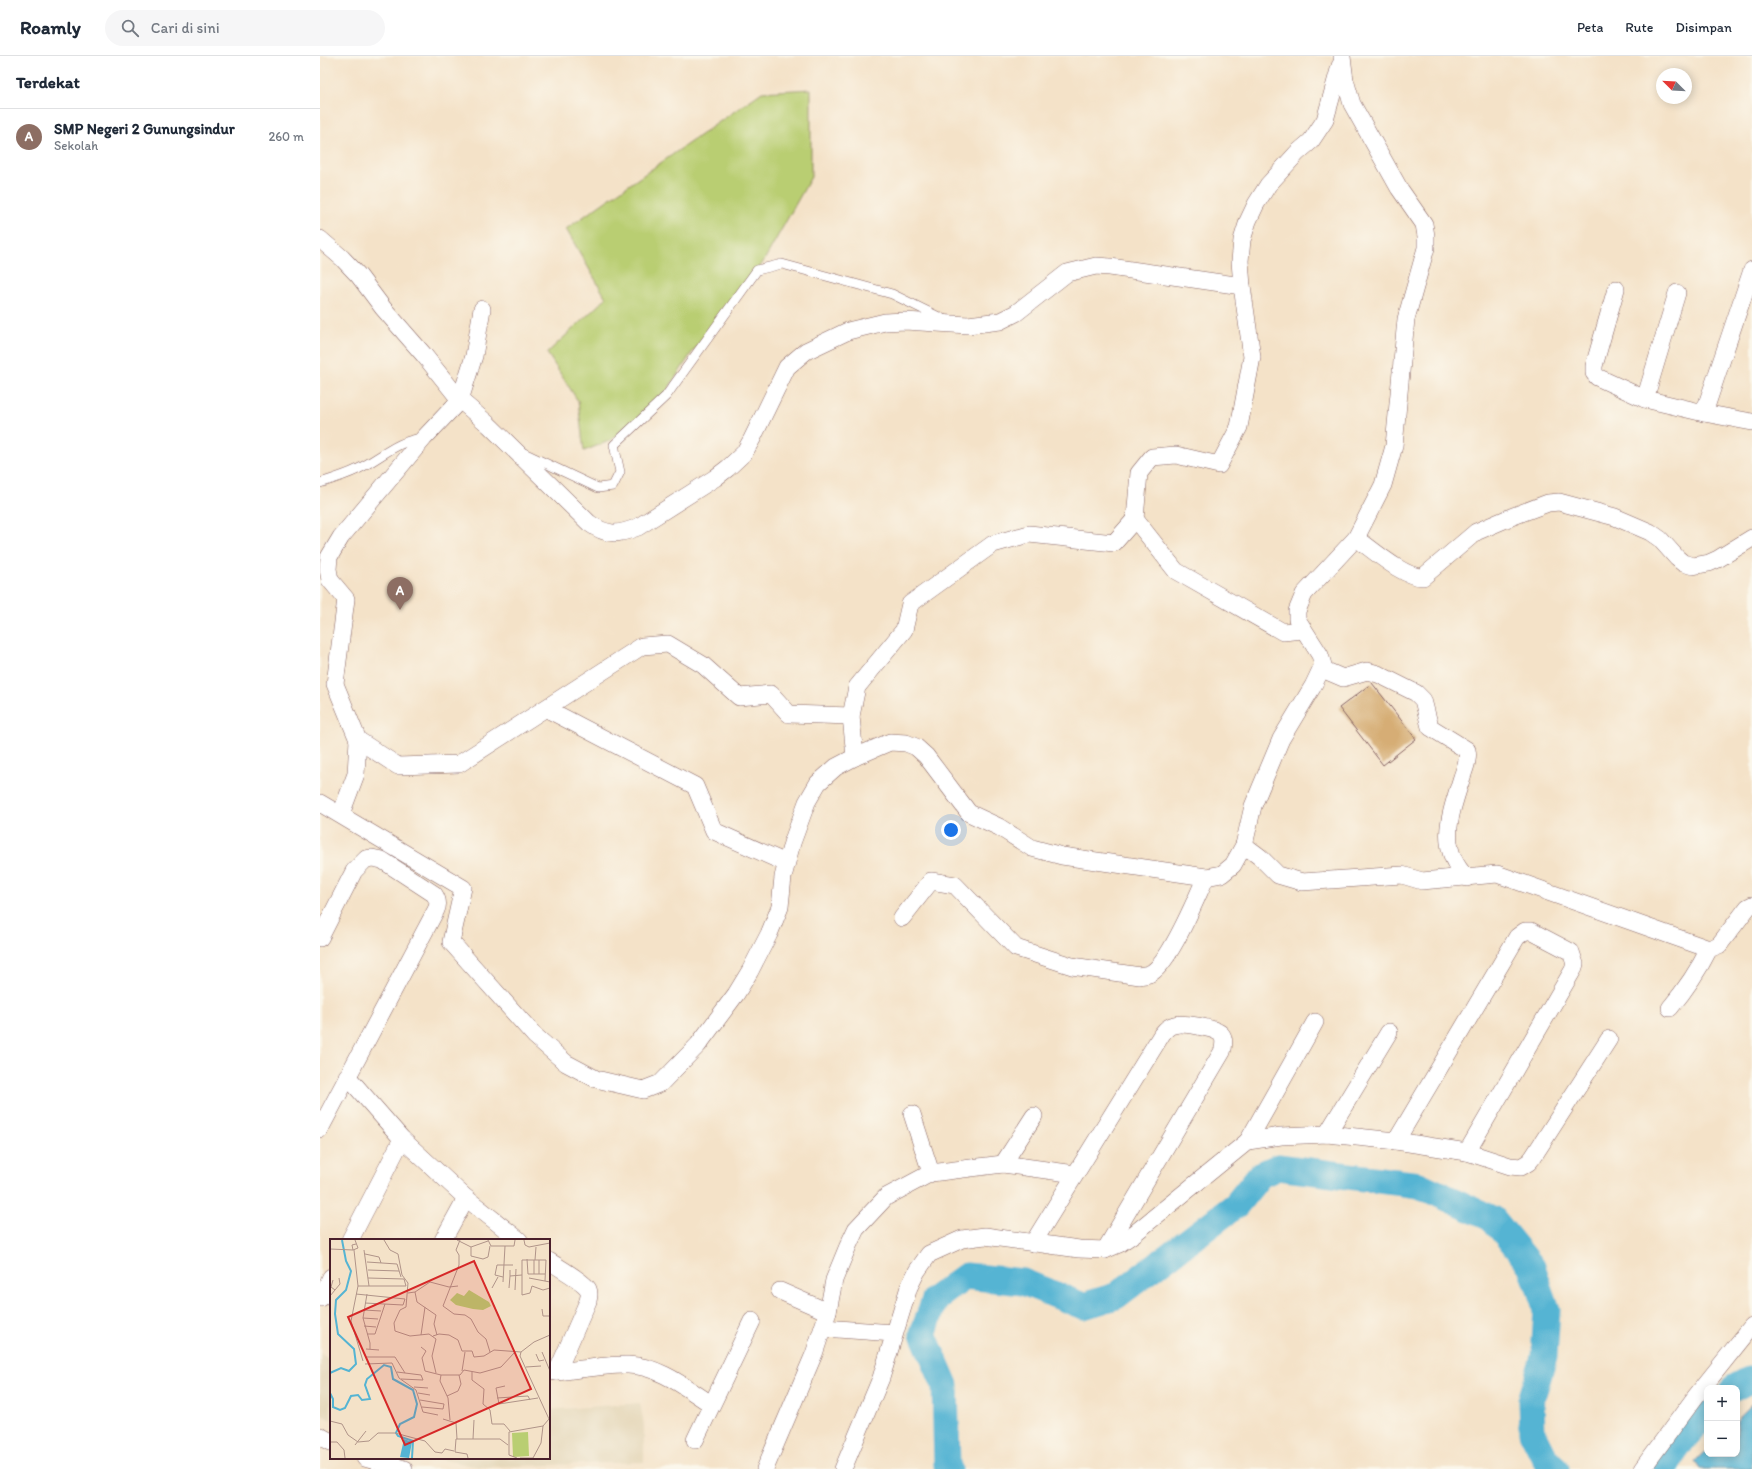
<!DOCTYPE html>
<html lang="id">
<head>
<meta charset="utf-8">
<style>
	body { margin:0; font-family:Itim,sans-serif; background:#f6f6f7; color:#1f2937 }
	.controls { position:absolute; right:12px; bottom:12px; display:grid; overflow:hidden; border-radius:8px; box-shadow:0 2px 10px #0003 }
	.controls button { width:36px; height:36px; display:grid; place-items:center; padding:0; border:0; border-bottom:1px solid #e0e1e3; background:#fff; color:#1f2937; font:20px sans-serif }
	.compass { position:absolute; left:1336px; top:12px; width:36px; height:36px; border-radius:50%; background:#fff; box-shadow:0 2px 10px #0003; rotate:294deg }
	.you { position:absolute; left:631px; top:774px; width:14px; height:14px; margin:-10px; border:3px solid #fff; border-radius:50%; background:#1a73e8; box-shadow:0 0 0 6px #1a73e833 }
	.badge { display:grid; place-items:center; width:26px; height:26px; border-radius:50%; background:#b5179e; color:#fff; font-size:13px; font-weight:700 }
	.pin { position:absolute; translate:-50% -33px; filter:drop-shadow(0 1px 2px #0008) }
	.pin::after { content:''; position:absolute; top:21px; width:14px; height:12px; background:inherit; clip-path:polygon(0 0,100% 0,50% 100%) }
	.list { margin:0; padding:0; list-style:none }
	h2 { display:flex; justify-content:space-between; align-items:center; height:52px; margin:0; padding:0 16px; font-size:17px }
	h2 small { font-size:13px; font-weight:400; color:#747a83 }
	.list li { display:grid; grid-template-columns:26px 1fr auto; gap:12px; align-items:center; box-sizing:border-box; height:56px; padding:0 16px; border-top:1px solid #e0e1e3 }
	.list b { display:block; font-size:15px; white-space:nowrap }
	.list p { margin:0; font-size:13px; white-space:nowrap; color:#747a83 }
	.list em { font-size:13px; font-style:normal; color:#747a83 }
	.icon { flex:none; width:22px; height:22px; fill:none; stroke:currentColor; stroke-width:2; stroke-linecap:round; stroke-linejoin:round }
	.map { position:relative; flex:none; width:1432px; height:1413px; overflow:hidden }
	header { display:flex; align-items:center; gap:24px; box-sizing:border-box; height:56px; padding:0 20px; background:#fff; border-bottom:1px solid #e0e1e3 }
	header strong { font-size:19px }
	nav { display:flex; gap:22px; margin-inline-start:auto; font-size:14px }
	.search { width:280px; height:36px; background:#f6f6f7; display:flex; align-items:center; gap:10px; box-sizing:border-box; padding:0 14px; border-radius:22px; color:#747a83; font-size:15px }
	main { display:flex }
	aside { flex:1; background:#fff }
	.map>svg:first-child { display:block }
	.built { fill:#e4d6b7 }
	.green { fill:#b9ce72; stroke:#82764e }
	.water { fill:#54b4d3; stroke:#4f6a7f }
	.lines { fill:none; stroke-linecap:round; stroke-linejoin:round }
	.river { stroke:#54b4d3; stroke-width:27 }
	.building { fill:#d6ad74 }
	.lane-casing { stroke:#866362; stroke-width:10 }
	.street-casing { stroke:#866362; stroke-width:18 }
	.lane { stroke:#fff; stroke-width:9 }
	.street { stroke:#fff; stroke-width:17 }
	.inset-river { fill:none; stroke:#54b4d3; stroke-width:2 }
	.inset-road { fill:none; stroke:#b09489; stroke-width:1 }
	.view { fill:#d62828; fill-opacity:0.15; stroke:#d62828; stroke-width:2 }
	.inset-edge { fill:none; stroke:#4a1f2b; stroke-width:2 }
</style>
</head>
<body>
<header>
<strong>Roamly</strong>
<div class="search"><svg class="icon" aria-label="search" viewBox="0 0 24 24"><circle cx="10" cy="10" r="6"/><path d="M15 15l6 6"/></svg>Cari di sini</div>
<nav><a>Peta</a><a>Rute</a><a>Disimpan</a></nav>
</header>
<main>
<aside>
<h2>Terdekat<small></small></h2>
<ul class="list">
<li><span class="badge" style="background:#8d6e63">A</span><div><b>SMP Negeri 2 Gunungsindur</b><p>Sekolah</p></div><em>260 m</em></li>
</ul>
</aside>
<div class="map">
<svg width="1432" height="1413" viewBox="0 0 1432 1413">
	<rect width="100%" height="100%" fill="#fbf7ec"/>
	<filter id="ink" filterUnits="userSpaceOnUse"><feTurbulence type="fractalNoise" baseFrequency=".025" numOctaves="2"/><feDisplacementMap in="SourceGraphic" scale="8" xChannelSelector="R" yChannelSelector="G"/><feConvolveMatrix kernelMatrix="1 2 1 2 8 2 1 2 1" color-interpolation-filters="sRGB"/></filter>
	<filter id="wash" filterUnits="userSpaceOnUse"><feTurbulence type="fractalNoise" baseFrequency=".012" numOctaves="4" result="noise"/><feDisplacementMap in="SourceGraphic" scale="16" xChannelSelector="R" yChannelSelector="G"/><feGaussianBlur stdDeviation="0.9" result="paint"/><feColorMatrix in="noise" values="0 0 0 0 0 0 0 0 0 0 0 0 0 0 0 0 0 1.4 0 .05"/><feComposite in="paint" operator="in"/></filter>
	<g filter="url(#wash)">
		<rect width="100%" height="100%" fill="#f4e2c8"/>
		<g class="built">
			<path d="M0,1297L11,1305V1364L0,1358Z"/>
			<path d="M320,1347L324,1369V1406L159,1411L115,1402H229V1354Z"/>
		</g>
		<path class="green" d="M491,33V121L442,208L371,298L335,353L289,385L264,395L258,345L227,297L286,242L246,173L442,36Z"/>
		<path class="water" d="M1432,1348V1413H1380L1375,1406L1387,1394V1398H1417V1363Z"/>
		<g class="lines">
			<g class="river">
				<path d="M1414,1332L1429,1324L1432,1325"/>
				<path d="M629,1413L627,1410L625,1329L603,1278L615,1243L646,1220L703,1226L763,1250L796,1240L916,1149L940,1119L958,1111L1099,1129L1173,1163L1212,1211L1227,1254L1224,1301L1211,1345L1212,1376L1226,1404L1236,1413"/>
				<path d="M1343,1413L1363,1383L1387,1358"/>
			</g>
		</g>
		<g id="blocks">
			<path class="building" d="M1052,627L1096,683L1063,709L1019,652Z"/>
		</g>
	</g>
	<g filter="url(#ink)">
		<use href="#blocks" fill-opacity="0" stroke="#866362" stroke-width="1"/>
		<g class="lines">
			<g class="lane-casing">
				<g id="lane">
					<path d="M204,397L278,432L293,430L300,416L294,389L346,340L437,214L462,208L572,238L623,263"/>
					<path d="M0,427C13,423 26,419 38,413C61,402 77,384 104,382"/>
				</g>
			</g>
			<g class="street-casing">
				<g id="street">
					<path d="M0,183L22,202L39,220L63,252L104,299L140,344L169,369L269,467C287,480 298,479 318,471L395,422L408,412L424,397L432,383L467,311L486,295L528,275L565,266L585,265L648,269L680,265L696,257L747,217L776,210L790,211L922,230"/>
					<path d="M1296,233L1274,310V317L1277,321L1325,343L1384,357L1432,366"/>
					<path d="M1325,343L1357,237"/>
					<path d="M1384,357L1432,214"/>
					<path d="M815,463L856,515L963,576L982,574"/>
					<path d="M1036,482C1052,493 1084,522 1103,521L1156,476L1191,461L1228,447L1239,446L1295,461L1330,476L1340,483L1357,502L1363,507L1373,510L1389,507L1398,503L1432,482"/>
					<path d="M1002,613L1023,622L1047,615L1058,618L1096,637L1103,644L1110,671L1147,694C1149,703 1145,712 1142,721C1131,757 1116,791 1147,822"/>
					<path d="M227,653L375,730L394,775L466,807"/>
					<path d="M38,684L78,710L139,708L322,590L348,588L383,609L419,641L451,638L469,658L531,660"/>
					<path d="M535,701L531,660L537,631L584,574L590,548L673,488L709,478L794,487L815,463L819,417L832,401L856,399L899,409L919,371L932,301L922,230L920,205L922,184L928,165L936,148L948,129L977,97L991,85L1005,64L1020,10"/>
					<path d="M0,747L143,832L131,886L215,980L246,1007L276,1023L323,1034L341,1027L378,989L416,938L430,915L449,878L460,851L463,821L472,787L487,746L498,727L516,711L535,701L570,686L586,687L596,691L606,700L649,757L679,771L712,792L742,800L886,821L902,818L913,809L924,789L933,750L961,683L993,630L1003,609L1000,599L977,563V555L984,538L1036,482L1063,429L1074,390L1086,263L1106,192V180L1104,168L1079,132L1032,48L1025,24L1022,1"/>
					<path d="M21,758L36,718L38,684L15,628L26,543L10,524L8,513L9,501L21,481L104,382L140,344L154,300L162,253"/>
					<path d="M924,789L940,801L958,819L982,826L1082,819L1102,825L1177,818L1389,893L1399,889L1428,851L1432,849"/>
					<path d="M582,862L611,825L635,829L696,892L752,910L820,920C823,919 826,919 829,918C849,910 876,842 886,821"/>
					<path d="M0,882L34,815L46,803L52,802L62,804L114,838C118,844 119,848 116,854L0,1073"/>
					<path d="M1350,952C1366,933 1378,915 1389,893"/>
					<path d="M27,1020L82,1083L146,1142L199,1184"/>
					<path d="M592,1058L611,1117"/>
					<path d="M1007,1078L1069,976"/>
					<path d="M928,1085L995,966"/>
					<path d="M1076,1085L1197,881L1205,875H1211L1251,896L1255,908L1253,914L1147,1096"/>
					<path d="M683,1108L714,1060"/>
					<path d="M30,1184L82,1083"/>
					<path d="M123,1184L146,1142"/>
					<path d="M713,1187L842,978C845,974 849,970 854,969C862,966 895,972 901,978C905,982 904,991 902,996L785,1194"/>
					<path d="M229,1205C238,1211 263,1225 268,1233C270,1237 269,1241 268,1245L237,1316"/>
					<path d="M460,1235L508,1256"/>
					<path d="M1,1242L11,1221"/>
					<path d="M503,1272L574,1277"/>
					<path d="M229,1315L237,1316C259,1314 288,1308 308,1309C340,1310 366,1332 391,1348"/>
					<path d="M0,1380L11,1386"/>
					<path d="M375,1384L432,1265"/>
					<path d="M45,1402L84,1413"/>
					<path d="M445,1413L494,1298L508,1256L514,1224L528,1190L536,1173L566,1141L611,1117L683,1108L755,1118"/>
					<path d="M523,1413L561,1322L589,1231L597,1215L609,1198L642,1183L665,1180L759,1193L785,1194L799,1188L815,1177L928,1085L961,1080L1007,1078L1076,1085L1147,1096L1190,1110L1201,1111L1209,1106L1213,1101L1289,983"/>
					<path d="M1322,1413L1376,1340L1432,1270"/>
				</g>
			</g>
			<use href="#lane" class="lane"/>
			<use href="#street" class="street"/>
		</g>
	</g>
	<g transform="translate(10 1183)">
		<rect width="220" height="220" fill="#f4e2c8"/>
		<path d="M139,51L159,63L161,67L153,71L143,70L126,66L120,61L127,54L134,57ZM198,193L199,217L183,218L182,194Z" fill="#b9ce72"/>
		<path d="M74,200L82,203L79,219L70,218Z" fill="#54b4d3"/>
		<path class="inset-river" d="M0,134L11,129L19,132L26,125L24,110L8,95L5,75L6,61L16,51L21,32L16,22L12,1M0,154L3,160V168L10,171L15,169L21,157L28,156L32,161L40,160L35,146L37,140L54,126L61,128L63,140L83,151L87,165L84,178L70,185L66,194L68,197L83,202L82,219"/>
		<path class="inset-road" d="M25,1L28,9L23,11L22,6L26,5M54,1L60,11L68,15L72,36L78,44L76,68L70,71L64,84L65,92L80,97L99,95L106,100L102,117L106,134M127,1L141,8L158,2M130,1L126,11L129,16V26L113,67L124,75L135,76L141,80L148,93L156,100L160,113M158,1L161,7H184L185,1M194,1L195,6L199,8L220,4M141,8V17L153,20L158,18L160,7M0,10L23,11M24,11L28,47L21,82L33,122M34,11L39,47M35,15L49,18L51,24M197,20L198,35H215M204,21V35M205,21L206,8M37,23L67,25L71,38M38,31L69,32M180,31V37L192,36M209,35V21M173,38L165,36L167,26H183M199,39L220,43M3,41L1,48L5,51M215,42L216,21H192V56L200,54L202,47L213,51L220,49M173,43L175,7M28,47H76L74,40L38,39M162,49L168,38M179,49L180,37M185,51L186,30M85,53L87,63L106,76L104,85L107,96M78,54L85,53L100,43L119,48L128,47M26,55L75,60L73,66L35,64M37,55L33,79L40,104V110M0,57L10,45L9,39M212,70L213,77H220M34,71L51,72M33,79L48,80M34,87L46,88M37,95H45L55,65M91,96L95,68M103,97L109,95L119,96L128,101L132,112H142L144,118L154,117L164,111L191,113M91,108L96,112L92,119L95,132L111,136H130L134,131L150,134L171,128L185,113M36,110L49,111M212,113L220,132M206,115L209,122L214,121M36,118H65L75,134M35,125L62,124L69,139L86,151L93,173L108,176M196,128L211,127M132,132L135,113M67,133L91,136L93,141L71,140M142,133V141L154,150L153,165L160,171L162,185H174L180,192M111,136L110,142L118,159L120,181M175,147L166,149L169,165L208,159M84,148L98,149M88,154L100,156M117,157L128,152L131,145L129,136M167,159L198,157L200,161M90,161L114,165L113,170L92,168M113,180L126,184L127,200M0,182L12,185L18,196L28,203L39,202L48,194H65L95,202L105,213L112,214L115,210L124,212M143,200L144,181M0,203H7L14,211L15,219M25,206L36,192M138,219L137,215L125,213L126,200H170L178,206M187,219L179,216V193L213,187M190,219H203M203,219L211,204L213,187L219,180L190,117L191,113L204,103L220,96"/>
		<path class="view" d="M144,22L201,150L75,206L18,78Z"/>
		<rect width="220" height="220" class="inset-edge"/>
	</g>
</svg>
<div class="controls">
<button>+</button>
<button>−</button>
</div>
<svg class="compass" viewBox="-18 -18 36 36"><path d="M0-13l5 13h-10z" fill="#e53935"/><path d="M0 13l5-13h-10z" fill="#747a83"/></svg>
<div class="you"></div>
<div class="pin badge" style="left:80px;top:554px;background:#8d6e63">A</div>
</div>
</main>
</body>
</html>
